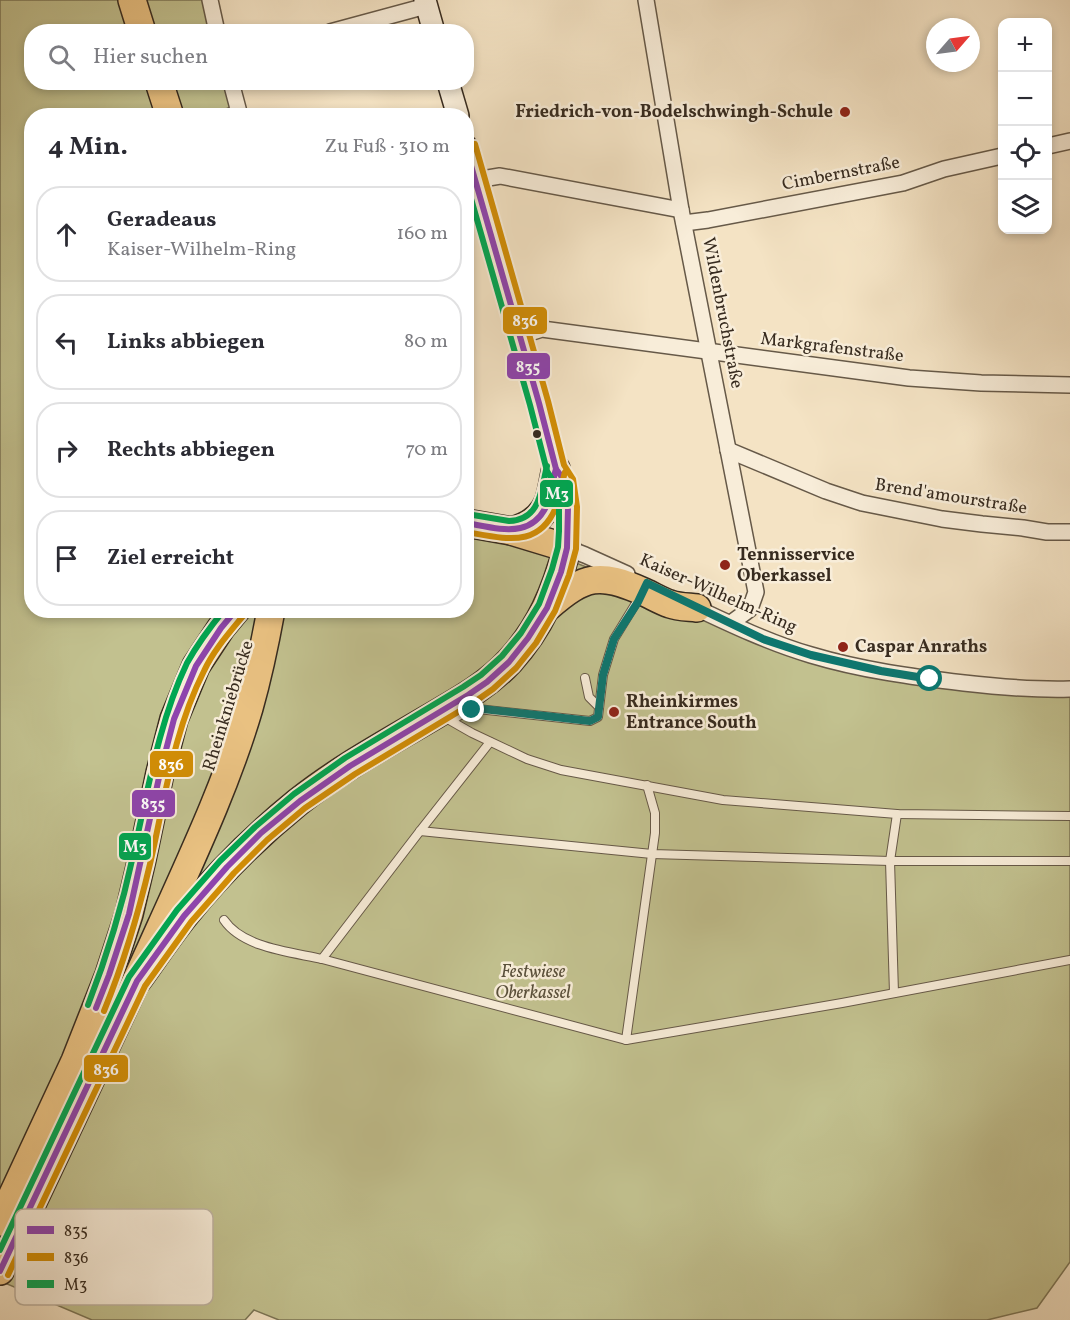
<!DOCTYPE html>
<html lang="de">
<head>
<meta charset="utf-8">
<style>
	body { margin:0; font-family:Vollkorn,serif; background:#f2f2f3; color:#2b2b33 }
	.controls { position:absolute; right:18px; top:18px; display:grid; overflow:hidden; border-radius:12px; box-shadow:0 3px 9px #0003 }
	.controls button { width:54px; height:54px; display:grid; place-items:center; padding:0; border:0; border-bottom:2px solid #e1e1e2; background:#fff; color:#2b2b33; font:30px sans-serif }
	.compass { position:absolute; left:926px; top:18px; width:54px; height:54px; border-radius:50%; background:#fff; box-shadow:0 3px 9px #0003; rotate:62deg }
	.stop { position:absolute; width:18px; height:18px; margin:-14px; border:4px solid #0f766e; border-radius:50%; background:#fff }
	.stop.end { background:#0f766e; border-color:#fff; box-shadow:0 2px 6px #0008 }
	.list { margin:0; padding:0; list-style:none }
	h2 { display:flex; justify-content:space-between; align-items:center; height:78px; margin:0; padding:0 24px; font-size:26px }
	h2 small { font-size:20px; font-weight:400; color:#7c7c81 }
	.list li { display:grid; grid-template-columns:39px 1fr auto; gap:18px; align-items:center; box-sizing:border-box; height:96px; margin:0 12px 12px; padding:0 12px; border:2px solid #e1e1e2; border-radius:24px }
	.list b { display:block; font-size:22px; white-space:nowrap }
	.list p { margin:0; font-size:20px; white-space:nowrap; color:#7c7c81 }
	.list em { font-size:20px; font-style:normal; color:#7c7c81 }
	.icon { flex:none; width:33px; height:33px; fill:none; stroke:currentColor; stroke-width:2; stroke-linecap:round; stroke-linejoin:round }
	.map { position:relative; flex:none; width:1070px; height:1320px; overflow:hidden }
	.search { position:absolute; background:#fff; box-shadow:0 3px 9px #0003; left:24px; top:24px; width:450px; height:66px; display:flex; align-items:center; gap:15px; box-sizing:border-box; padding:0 21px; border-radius:24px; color:#7c7c81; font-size:22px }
	.panel { position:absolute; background:#fff; box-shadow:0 3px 9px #0003; left:24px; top:108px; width:450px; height:510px; border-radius:24px }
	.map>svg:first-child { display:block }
	.green { fill:#c2c18f; stroke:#7c7657; stroke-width:1.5 }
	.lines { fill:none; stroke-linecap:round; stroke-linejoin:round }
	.lane-casing { stroke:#665948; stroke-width:10 }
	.street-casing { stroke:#665948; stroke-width:18 }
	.secondary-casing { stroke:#372b1f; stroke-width:24 }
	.highway-casing { stroke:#372b1f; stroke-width:30 }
	.lane { stroke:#f8edd9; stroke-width:8 }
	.street { stroke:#f8edd9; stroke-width:15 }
	.secondary { stroke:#f8edd9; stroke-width:21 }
	.highway { stroke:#eac282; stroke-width:27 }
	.bus-1-casing { stroke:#f8edd9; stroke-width:10 }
	.bus-2-casing { stroke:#f8edd9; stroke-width:10 }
	.bus-3-casing { stroke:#f8edd9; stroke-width:10 }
	.bus-1 { stroke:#8e44ad; stroke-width:6 }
	.bus-2 { stroke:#d18d06; stroke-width:6 }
	.bus-3 { stroke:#00a651; stroke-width:6 }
	.route { stroke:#0f766e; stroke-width:8 }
	.poi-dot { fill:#8f2418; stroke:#f8edd9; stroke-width:2 }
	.bus-dot { fill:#372b1f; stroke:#f8edd9; stroke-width:2 }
	.labels { text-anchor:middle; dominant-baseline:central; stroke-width:5; stroke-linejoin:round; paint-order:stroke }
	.poi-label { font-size:18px; font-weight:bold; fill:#372b1f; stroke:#f8edd9; text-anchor:start }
	.street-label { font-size:18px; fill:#372b1f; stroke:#f8edd9 }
	.park-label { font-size:18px; font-style:italic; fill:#5a503b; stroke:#f8edd9 }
	.key { fill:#f8edd9; stroke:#beb3a1; stroke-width:1.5 }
	.key-label { font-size:16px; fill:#372b1f }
	.line-badge { stroke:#f8edd9; stroke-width:2 }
	.badge-label { font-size:16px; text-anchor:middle; font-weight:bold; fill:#fff }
</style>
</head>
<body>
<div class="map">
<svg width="1070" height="1320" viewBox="0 0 1070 1320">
	<rect width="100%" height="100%" fill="#f4e3c4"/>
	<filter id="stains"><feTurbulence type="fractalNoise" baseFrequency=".00333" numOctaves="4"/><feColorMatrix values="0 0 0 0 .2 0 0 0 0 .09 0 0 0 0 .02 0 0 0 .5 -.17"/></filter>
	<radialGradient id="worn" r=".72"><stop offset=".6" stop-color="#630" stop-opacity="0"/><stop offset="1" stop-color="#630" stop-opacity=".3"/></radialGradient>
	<path class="green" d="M0,0H206L214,31L32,32V82L227,83L236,115L32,116V610H466L467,528L558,556L643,589L811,660L1070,689V1262L1037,1308L987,1320H279L254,1310L245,1320H92L0,1281Z"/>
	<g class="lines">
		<g class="lane-casing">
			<g id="lane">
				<path d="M219,116L238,109"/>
				<path d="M641,595L614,639L603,675L598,717L590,721L478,709L465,712L451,721L472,733L527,759L561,770L723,800L897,814L1070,816"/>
				<path d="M585,678L589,697L599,707"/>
				<path d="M490,742L420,831L322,959L626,1040L842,1003L1070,960"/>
				<path d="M420,831L652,854L890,861H1070"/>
				<path d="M224,920C243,948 291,952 322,959"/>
				<path d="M894,993L890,861L897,814"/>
				<path d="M626,1040L655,833V813L647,785"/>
			</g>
		</g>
		<g class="street-casing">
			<g id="street">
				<path d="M210,0L217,32"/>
				<path d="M646,0L681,210L756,592L750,609L731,623"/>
				<path d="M330,32L426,6"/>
				<path d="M231,82L240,116"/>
				<path d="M1048,146L1070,141"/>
				<path d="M476,180L500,176L681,210"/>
				<path d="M684,223L708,220L903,183L944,169L1002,156"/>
				<path d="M520,336L542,329L909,378L981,383L1070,385"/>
				<path d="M728,450L826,491L862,503L942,519L982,524L1023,528L1047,532H1070"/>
				<path d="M567,548L585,555L627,574"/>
				<path d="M692,606C730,624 770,643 811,655C861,670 913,677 964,683C999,687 1035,690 1070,689"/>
			</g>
		</g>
		<g class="secondary-casing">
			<g id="secondary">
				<path d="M425,0L434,32"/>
				<path d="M448,82L458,116"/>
				<path d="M466,146L539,403L556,469L564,480L568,507V531L567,548"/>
			</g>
		</g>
		<g class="highway-casing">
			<g id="highway">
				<path d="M132,0L142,32"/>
				<path d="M159,82L170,116"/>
				<path d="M511,531C531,526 547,515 551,493C553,485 554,477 556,469"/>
				<path d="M548,607C585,575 599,572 644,592C653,596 661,601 670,604C678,607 689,607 697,608"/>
				<path d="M137,981C153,959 168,936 185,915C219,873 256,836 298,802C338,770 384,745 428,719C457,702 487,686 510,661C540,628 556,591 567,548L511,531L466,523"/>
				<path d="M0,1222L75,1061L109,975L129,914L142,859L160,773L174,719L196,666L221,628L236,610"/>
				<path d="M0,1271C54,1157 109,1042 161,926C193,855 227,783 249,708C258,676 265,643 271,610"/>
			</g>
		</g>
		<use href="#lane" class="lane"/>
		<use href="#street" class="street"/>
		<use href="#secondary" class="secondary"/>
		<use href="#highway" class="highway"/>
		<g class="bus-1-casing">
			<g id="bus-1">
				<path d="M466,523C501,529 536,541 550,497C553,488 553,478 556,469"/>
				<path d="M96,1008L109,975L129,914L160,773L174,719L196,666L221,628L236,610"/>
				<path d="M0,1271L137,981L184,916L227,867L261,833L300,801L350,766L468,695L487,682L509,662L528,638L547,608L561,572L567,548L568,507L564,480L556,469L539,403L466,148"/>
			</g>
		</g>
		<g class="bus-2-casing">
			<g id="bus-2">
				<path d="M466,532C507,539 543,550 559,499C562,490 562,481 565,472"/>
				<path d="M104,1011C124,962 138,915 150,864C165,799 173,732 204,671C213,651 229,633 243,616"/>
				<path d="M8,1275L145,986L191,922L234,873L267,840L305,808L355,774L473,703L493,689L516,668L536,643L555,611L569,575L576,549L577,507L573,479L564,465L548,401L475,144"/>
			</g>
		</g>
		<g class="bus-3-casing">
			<g id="bus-3">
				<path d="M467,514L509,521C541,520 541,489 547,466"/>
				<path d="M88,1005C107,956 122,907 133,856C148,791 158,724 187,663C197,645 211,626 224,610"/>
				<path d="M0,1250L129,977L177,910L220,861L255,827L294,794L345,758L463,687L481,675L502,656L521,633L539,604L552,569L558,547L559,531V508L555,484L547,471L530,405L466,181"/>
			</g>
		</g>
		<use href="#bus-1" class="bus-1"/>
		<use href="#bus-2" class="bus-2"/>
		<use href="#bus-3" class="bus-3"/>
	</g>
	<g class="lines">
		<path class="route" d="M472,710L483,709L590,721L598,717L603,675L614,639L638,602L647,583L763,639L811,655L881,671L930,679"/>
	</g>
	<g class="poi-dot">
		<circle cx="845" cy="112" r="6"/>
		<circle cx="725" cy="565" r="6"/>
		<circle cx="843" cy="647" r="6"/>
		<circle cx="614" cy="712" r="6"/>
	</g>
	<circle class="bus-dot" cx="537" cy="434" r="5"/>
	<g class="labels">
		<g class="poi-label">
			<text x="833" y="112" text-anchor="end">Friedrich-von-Bodelschwingh-Schule</text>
			<text x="737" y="555">Tennisservice<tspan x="737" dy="21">Oberkassel</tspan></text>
			<text x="855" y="647">Caspar Anraths</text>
			<text x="626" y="702">Rheinkirmes<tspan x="626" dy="21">Entrance South</tspan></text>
		</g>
		<g class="street-label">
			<text transform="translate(841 174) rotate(-11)">Cimbernstraße</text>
			<text transform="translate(722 313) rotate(79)">Wildenbruchstraße</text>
			<text transform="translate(832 348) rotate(7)">Markgrafenstraße</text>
			<text transform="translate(951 497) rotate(9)">Brend'amourstraße</text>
			<text transform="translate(718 594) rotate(24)">Kaiser-Wilhelm-Ring</text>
			<text transform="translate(229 706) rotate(-73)">Rheinkniebrücke</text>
		</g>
		<g class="park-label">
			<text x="533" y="972">Festwiese<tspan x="533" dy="21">Oberkassel</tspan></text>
		</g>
	</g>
	<rect x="15" y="1209" width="198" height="96" rx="9" class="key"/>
	<rect x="27" y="1226" width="27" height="8" fill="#8e44ad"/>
	<rect x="27" y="1253" width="27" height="8" fill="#d18d06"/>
	<rect x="27" y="1280" width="27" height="8" fill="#00a651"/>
	<g class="key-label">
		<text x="64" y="1236">835</text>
		<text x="64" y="1263">836</text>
		<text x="64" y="1290">M3</text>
	</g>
	<g class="line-badge">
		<rect x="502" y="306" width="46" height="29" rx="6" fill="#d18d06"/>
		<rect x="506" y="352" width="45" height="28" rx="6" fill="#8e44ad"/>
		<rect x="539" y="479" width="35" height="29" rx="6" fill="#00a651"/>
		<rect x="149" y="750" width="45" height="28" rx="6" fill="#d18d06"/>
		<rect x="131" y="789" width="45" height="29" rx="6" fill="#8e44ad"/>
		<rect x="118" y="832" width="34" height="29" rx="6" fill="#00a651"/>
		<rect x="83" y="1054" width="46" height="29" rx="6" fill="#d18d06"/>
	</g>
	<g class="badge-label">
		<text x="525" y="326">836</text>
		<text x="528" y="372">835</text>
		<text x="557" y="499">M3</text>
		<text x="171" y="770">836</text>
		<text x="153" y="809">835</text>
		<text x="135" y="852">M3</text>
		<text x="106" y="1075">836</text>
	</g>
	<rect width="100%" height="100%" filter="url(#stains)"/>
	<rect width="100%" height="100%" fill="url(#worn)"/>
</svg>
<div class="controls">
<button>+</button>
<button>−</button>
<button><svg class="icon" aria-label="locate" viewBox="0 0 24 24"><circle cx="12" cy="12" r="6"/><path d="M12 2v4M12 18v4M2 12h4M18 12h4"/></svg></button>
<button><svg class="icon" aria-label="layers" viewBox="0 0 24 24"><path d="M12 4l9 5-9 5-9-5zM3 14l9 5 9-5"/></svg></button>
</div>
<svg class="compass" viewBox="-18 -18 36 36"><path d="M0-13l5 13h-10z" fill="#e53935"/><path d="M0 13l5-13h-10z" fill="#7c7c81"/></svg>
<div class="stop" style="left:930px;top:679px"></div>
<div class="stop end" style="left:472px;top:710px"></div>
<div class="search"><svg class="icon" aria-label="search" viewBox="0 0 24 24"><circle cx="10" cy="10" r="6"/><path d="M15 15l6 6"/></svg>Hier suchen</div>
<section class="panel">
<h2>4 Min.<small>Zu Fuß · 310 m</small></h2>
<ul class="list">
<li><svg class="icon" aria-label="ahead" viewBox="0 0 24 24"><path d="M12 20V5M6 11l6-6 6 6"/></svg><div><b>Geradeaus</b><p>Kaiser-Wilhelm-Ring</p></div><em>160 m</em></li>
<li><svg class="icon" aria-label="left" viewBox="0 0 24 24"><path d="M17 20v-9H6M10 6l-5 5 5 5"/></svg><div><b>Links abbiegen</b></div><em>80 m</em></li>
<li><svg class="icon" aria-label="right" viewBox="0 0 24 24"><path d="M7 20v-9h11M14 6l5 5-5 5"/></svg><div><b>Rechts abbiegen</b></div><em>70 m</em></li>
<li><svg class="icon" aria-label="arrive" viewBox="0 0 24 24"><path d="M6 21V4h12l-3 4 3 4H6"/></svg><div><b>Ziel erreicht</b></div></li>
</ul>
</section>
</div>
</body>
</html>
